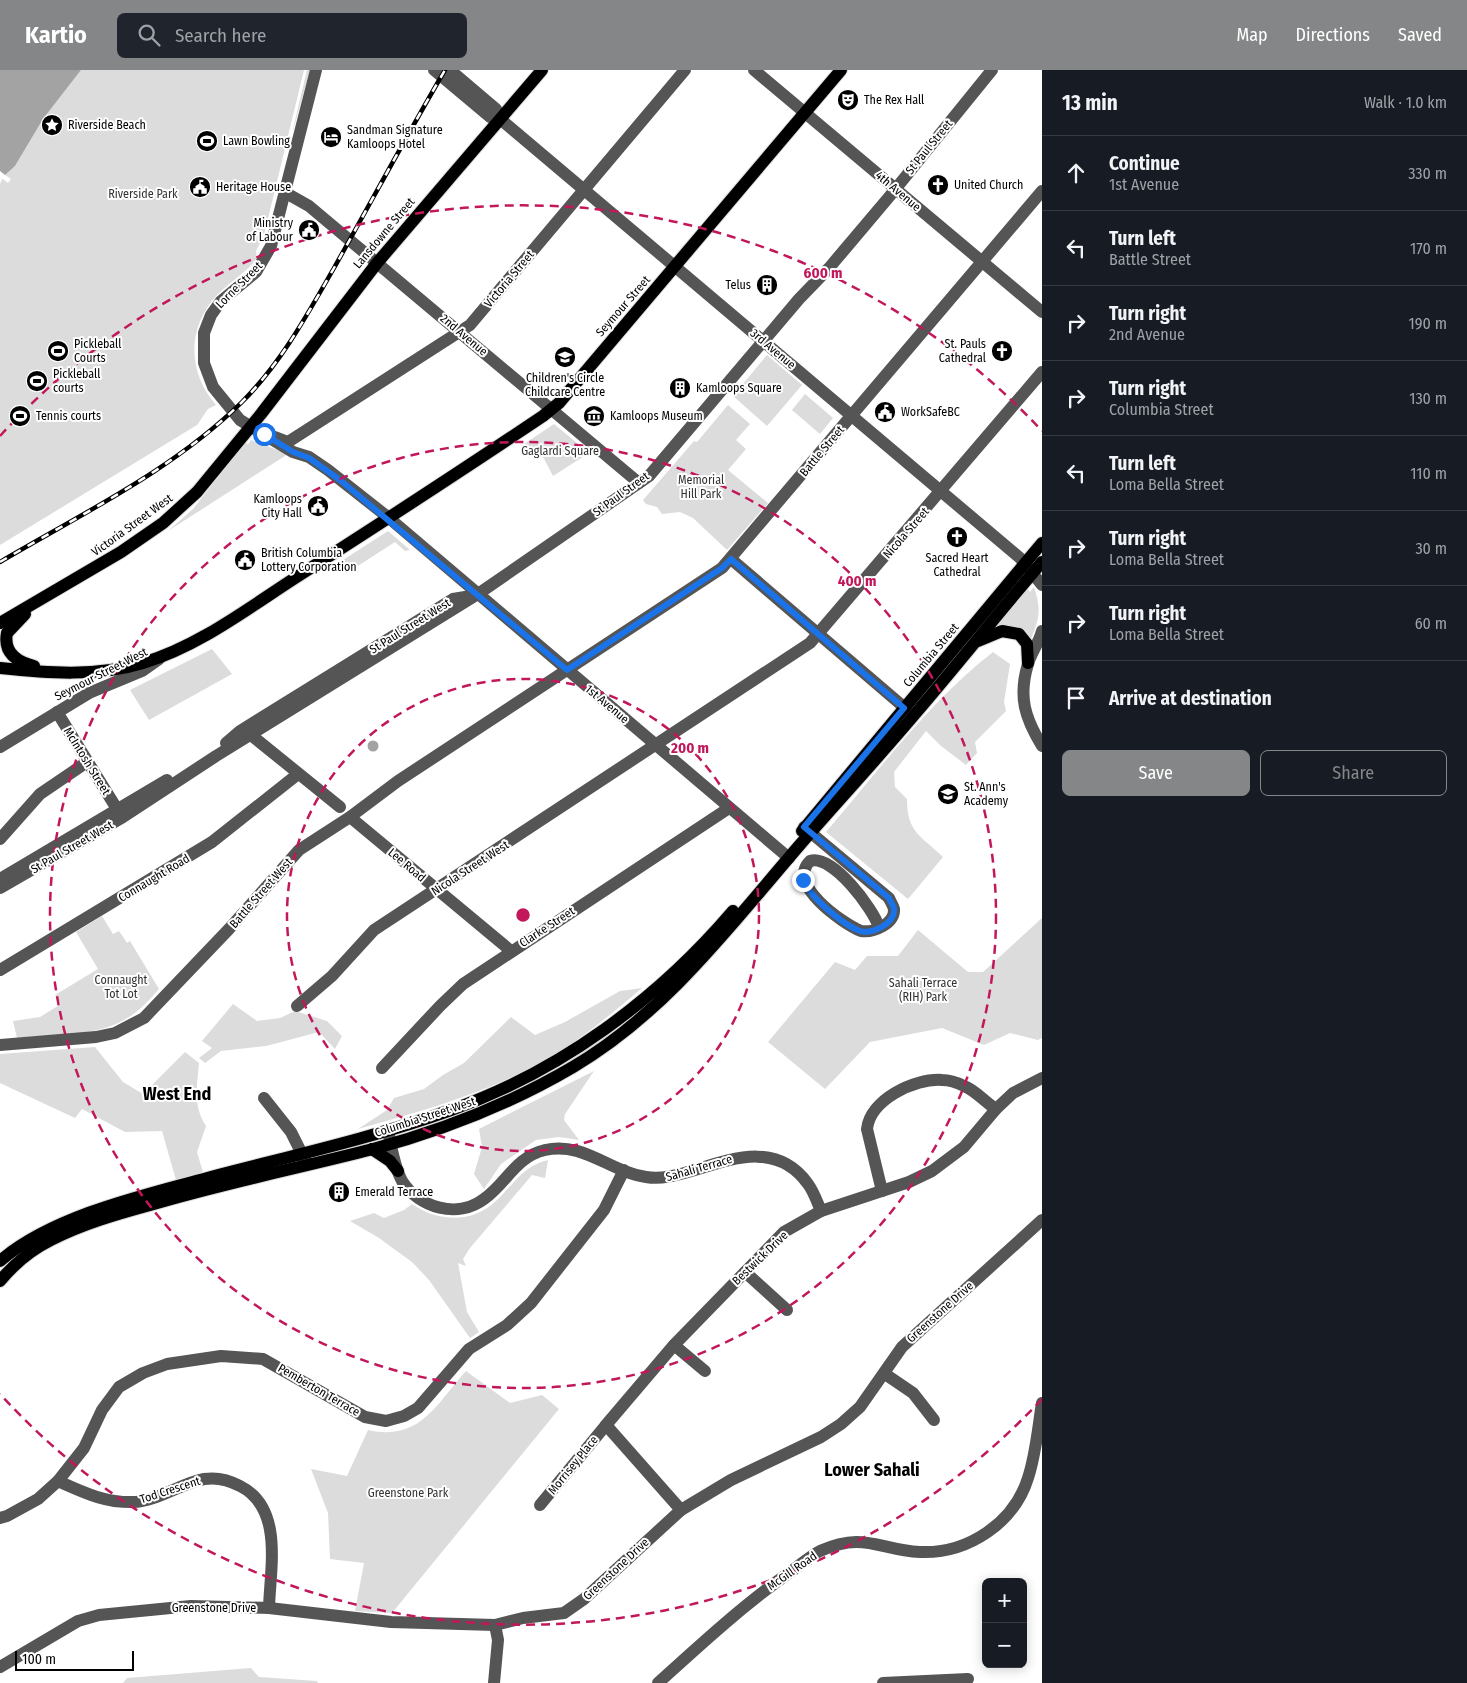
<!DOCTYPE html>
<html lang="en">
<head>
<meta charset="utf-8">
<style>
	body { margin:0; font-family:"Fira Sans Condensed",sans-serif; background:#20242c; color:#f1f3f6 }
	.controls { position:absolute; right:15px; bottom:15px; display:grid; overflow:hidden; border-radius:8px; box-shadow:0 2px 12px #0003 }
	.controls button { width:45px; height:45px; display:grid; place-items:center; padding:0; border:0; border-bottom:1px solid #363941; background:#171b24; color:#f1f3f6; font:25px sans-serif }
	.scale { position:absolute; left:15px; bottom:12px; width:119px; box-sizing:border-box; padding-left:5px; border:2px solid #000; border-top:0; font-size:14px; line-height:18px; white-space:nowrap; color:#000; -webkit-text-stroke:4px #fff; paint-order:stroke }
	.stop { position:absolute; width:15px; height:15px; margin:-11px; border:4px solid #1a73e8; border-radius:50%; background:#fff }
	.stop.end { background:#1a73e8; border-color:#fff; box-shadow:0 1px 5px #0008 }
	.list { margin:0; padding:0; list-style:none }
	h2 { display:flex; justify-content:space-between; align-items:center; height:65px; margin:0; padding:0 20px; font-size:21px }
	h2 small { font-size:16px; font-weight:400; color:#9ea1a6 }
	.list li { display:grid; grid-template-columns:32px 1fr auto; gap:15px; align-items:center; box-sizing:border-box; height:75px; padding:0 20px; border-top:1px solid #363941 }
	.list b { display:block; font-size:19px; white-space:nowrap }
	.list p { margin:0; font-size:16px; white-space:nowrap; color:#9ea1a6 }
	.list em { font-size:16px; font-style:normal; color:#9ea1a6 }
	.actions { display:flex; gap:10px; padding:15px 20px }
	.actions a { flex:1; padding:11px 0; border:1px solid #858687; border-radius:8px; text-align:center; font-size:18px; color:#858687 }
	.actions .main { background:#858687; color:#fff }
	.icon { flex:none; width:28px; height:28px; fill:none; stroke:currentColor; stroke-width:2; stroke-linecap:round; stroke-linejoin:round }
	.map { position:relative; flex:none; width:1042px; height:1613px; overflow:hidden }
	header { display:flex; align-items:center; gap:30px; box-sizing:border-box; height:70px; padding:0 25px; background:#858687; color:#fff }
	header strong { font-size:24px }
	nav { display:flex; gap:28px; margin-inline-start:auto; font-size:18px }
	.search { width:350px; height:45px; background:#20242c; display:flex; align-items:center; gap:12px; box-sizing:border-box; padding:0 18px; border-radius:8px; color:#9ea1a6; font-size:19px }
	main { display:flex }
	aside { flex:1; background:#171b24 }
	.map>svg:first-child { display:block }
	.green { fill:#dcdcdc }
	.water { fill:#a3a3a3 }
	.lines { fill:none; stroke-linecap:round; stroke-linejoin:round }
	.major-casing { stroke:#dbdbdb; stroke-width:14 }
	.minor { stroke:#555; stroke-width:12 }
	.major { stroke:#000; stroke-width:12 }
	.rail-casing { stroke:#000; stroke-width:4.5 }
	.rail { stroke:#fff; stroke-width:2.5; stroke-dasharray:8; stroke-linecap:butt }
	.route { stroke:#1a73e8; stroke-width:6 }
	.ring { fill:none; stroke:#c2185b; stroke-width:2.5; stroke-dasharray:9 6 }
	.labels { text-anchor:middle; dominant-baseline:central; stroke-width:4; stroke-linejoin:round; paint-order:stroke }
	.poi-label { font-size:12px; fill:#000; stroke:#fff; text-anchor:start }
	.street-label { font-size:12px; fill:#000; stroke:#fff }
	.park-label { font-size:12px; fill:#333; stroke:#fff }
	.district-label { font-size:18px; font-weight:bold; fill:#000; stroke:#fff }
	.centre { fill:#c2185b; stroke:#fff; stroke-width:2.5 }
	.ring-label { font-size:15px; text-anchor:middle; font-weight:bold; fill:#c2185b; stroke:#fff; stroke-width:4; stroke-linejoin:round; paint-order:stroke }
</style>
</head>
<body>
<header>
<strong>Kartio</strong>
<div class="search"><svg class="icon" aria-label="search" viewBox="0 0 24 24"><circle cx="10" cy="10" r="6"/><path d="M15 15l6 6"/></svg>Search here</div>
<nav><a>Map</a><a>Directions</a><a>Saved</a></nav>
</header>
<main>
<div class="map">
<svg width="1042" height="1613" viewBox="0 0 1042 1613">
	<rect width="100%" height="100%" fill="#fff"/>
	<g class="green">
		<path d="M81,0H304L264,165L256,181L257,189C245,203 230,212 217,225C187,257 187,302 216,335L208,339L197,355L0,475V114L2,109L0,107L8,113L11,109L5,105L15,96L43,49Z"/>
		<path d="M307,0H310L293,61V59Z"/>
		<path d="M767,285L802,315L767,356L733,326Z"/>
		<path d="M805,324L833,348L820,364L792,340Z"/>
		<path d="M728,335L750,354L736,370L746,379L728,400L768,433L727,480L693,448L680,442L662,444L657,437L646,434L643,430L694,371L697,372Z"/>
		<path d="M554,354L589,383L553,406L539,379L528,385L521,376Z"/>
		<path d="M251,370L288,384L168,461L193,439L245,373L248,374Z"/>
		<path d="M388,461L410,480L405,481L395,472L350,501L343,490Z"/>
		<path d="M1034,517C1042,540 1039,550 1030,571L993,558L1027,518L1030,522Z"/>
		<path d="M212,579L232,604L149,650L130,620Z"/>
		<path d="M993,582L1010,594L1004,632L1006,641L975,672L977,683L966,695L941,676L926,661L894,702L895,717L907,729C907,762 920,765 943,787L908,829L826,762C879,700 929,632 993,582Z"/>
		<path d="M102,846L113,864L119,861L127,873L130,871L159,919C149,930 138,943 124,950C94,967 51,964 17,968L13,951L40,947L61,934L55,925L98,899L76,862Z"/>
		<path d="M1042,848V968L1038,970L1010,963L984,975L942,958L870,972L825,1019L768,972L835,892L855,900L867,886H898L918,860L968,902H983Z"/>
		<path d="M674,910L623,957L562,998L510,1023Z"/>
		<path d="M642,918C608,947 568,980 527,1000C473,1027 416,1043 358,1059L387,1040L394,1028L424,1019L443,1005L464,993L511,947L535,965L565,952L620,921Z"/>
		<path d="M233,934L257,951L280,948L295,941L327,951L342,966L335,979L319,962L266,976L221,981L205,993L199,988L212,978L202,971Z"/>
		<path d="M95,977L123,1012L143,1024L185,982L199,993C197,1016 193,1036 206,1056L197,1082L203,1102L176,1110L162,1061L125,1062L82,1039L75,1048L0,1013V984Z"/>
		<path d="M594,1001L565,1044L564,1050L579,1070L559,1067L536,1070L501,1094L484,1119L474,1104L482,1077L479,1059Z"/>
		<path d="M548,1090L545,1108L532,1105L470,1178L463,1189L466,1196L458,1193L467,1242L479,1262L470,1268L429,1210L412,1192L379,1168L350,1151L374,1143L384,1148L404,1140L412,1134C438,1152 473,1154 497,1130C515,1113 523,1096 548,1090Z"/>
		<path d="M466,1301L510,1333L542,1325L559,1339L392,1543L355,1541L364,1493L330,1489L328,1443L311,1399L347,1406L368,1360C420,1372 437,1333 466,1301Z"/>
		<path d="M251,1598L259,1607L317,1611L318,1613H123L127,1608Z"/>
	</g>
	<g class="water">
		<path d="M0,0H81L43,49L15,96L5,105L0,101Z"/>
		<circle cx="373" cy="676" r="5.5"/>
	</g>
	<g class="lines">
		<g class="major-casing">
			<g id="major">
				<path d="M25,544L7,563C3,583 17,592 34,596"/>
				<path d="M0,553L121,482L163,453L197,422L261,344L377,193L542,0"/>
				<path d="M978,571L1002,561L1019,564L1027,574L1028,593"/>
				<path d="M0,598C46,603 98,607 143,593C199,576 247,539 295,508C378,455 461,401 543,346L559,333L841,0"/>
				<path d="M802,761L1042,473"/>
				<path d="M372,1079L390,1091L398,1101"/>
				<path d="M0,1191C52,1146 144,1125 211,1107C291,1086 373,1068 451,1040C561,1001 658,929 733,841"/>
				<path d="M0,1211C14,1194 31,1180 51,1170C82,1154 117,1144 150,1135C224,1113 299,1098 373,1079C444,1060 510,1034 573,997C666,942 729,857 798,777C837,732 877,689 915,644C958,594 999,542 1042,492"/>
			</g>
		</g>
		<g class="minor">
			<path d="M316,0L271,176L256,202L221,231L211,245L204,263V293L213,317L240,350L293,382L309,387L328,400L389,448L789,788"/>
			<path d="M434,0L490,47L499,48"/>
			<path d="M450,0L496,39L499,48L1020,488L1042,515"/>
			<path d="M754,0L1042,242"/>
			<path d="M286,123L309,136L639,413"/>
			<path d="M275,367L288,372L470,255L685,0"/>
			<path d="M731,489L905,638"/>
			<path d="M1042,561C1039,573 1031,583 1028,594C1018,627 1025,648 1042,676"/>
			<path d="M57,642L117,739"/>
			<path d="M251,665L340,737"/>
			<path d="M226,673L240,661L453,529L471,526"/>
			<path d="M0,677L89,623L142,601L159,589"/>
			<path d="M350,747L511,881"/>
			<path d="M804,757L889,828C890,831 893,835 894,839C895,854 873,863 861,861C842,853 786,814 810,791C833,784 873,839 879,857"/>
			<path d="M0,769L40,724L87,692"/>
			<path d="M0,809L167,710"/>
			<path d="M0,818L123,747L216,686L478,524L649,406L799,229L829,198L889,127L992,0"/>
			<path d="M0,900L212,772L298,704"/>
			<path d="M297,936L332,906L374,860L810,573L1042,302"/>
			<path d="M0,975L96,967L115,963L144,948L229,859L299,780L350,747L398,711L722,498L1042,121"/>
			<path d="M382,998L440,936L463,914L729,738"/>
			<path d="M264,1028L291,1062L306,1092"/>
			<path d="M388,1060C391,1076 394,1096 402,1111C419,1138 458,1149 484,1129C507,1113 515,1087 545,1080C583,1071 610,1102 646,1107C664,1110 680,1104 698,1099C736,1087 779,1073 808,1114C814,1122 817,1132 821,1141"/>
			<path d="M882,1121L867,1059C870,1030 914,1008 942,1010C949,1010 958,1013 964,1016C975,1020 985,1032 996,1039"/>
			<path d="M745,1202L787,1240"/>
			<path d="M674,1275L705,1301"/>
			<path d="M885,1304L913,1323L934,1350"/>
			<path d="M58,1411C85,1423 105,1433 135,1432C157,1431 182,1413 204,1409C217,1407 229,1410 240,1416C284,1438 270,1499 269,1538"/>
			<path d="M540,1435L606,1355"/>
			<path d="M681,1440L606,1355L674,1275L784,1162L821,1141L909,1112L932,1101L964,1077L996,1039L1013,1023L1042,1008"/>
			<path d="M0,1448L7,1446L38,1429L58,1411L84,1378L102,1340L119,1317L143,1303L167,1294L221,1286L263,1289L365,1347L386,1351L404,1346L418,1338L469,1279L507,1255L531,1233L604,1140L624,1100"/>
			<path d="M0,1597L78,1551L99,1545L191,1536L269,1538L391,1552L495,1555L523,1548L564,1543L584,1529L681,1440L731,1410L821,1367L841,1354L860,1337L902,1277L1042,1150"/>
			<path d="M494,1613L498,1570L495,1555"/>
			<path d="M658,1613C700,1575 740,1538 786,1505C797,1498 808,1487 820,1481C864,1461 879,1480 920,1482C968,1484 1014,1453 1028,1408C1036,1384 1038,1357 1042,1333"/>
			<path d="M883,1613L968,1609"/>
		</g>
		<use href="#major" class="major"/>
		<g class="rail-casing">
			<path id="rail" d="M0,492C83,443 173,400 242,332C281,293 307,245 334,198C371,132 407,65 445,0"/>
		</g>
		<use href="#rail" class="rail"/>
	</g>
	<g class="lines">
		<path class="route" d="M264,364L293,382L309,388L340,410L567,600L722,498L731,489L904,638L804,757L889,828C890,831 893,835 894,838C896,853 872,865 860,861C843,855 810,827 803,810"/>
	</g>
	<g class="ring">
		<circle cx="523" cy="845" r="236"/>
		<circle cx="523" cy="845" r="473"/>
		<path d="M1042 1329A709 709 0 0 1 0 1324M0 366A709 709 0 0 1 1042 361"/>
	</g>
	<defs>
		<g id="theatre-disc" transform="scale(1.125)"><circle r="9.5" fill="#000" stroke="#fff"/><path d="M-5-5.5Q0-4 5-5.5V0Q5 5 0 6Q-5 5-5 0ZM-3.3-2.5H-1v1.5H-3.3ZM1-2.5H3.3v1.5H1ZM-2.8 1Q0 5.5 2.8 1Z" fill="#fff"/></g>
		<g id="sight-disc" transform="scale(1.125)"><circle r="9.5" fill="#000" stroke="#fff"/><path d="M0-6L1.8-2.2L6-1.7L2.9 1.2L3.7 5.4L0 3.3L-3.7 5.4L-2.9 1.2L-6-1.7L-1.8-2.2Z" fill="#fff"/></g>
		<g id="hotel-disc" transform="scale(1.125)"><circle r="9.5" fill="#000" stroke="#fff"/><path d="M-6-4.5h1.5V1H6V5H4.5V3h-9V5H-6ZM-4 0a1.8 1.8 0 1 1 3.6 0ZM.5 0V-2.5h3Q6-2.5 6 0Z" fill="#fff"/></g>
		<g id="stadium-disc" transform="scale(1.125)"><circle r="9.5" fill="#000" stroke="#fff"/><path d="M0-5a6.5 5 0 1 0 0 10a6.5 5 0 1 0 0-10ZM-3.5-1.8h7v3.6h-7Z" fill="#fff"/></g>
		<g id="church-disc" transform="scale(1.125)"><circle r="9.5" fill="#000" stroke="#fff"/><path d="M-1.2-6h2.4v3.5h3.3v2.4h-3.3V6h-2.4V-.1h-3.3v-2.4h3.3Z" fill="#fff"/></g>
		<g id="civic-disc" transform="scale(1.125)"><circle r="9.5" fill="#000" stroke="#fff"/><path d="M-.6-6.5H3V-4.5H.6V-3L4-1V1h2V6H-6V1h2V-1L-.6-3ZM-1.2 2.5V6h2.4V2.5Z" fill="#fff"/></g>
		<g id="building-disc" transform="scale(1.125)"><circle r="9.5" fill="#000" stroke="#fff"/><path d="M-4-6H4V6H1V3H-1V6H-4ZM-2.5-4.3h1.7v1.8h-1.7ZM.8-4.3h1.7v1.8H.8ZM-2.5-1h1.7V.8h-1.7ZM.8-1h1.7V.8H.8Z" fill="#fff"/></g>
		<g id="school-disc" transform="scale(1.125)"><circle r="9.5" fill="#000" stroke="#fff"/><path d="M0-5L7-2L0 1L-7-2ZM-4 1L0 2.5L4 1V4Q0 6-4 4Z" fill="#fff"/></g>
		<g id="museum-disc" transform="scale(1.125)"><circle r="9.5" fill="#000" stroke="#fff"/><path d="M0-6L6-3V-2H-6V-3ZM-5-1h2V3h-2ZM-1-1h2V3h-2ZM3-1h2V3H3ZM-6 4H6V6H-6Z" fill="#fff"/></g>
	</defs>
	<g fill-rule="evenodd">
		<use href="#theatre-disc" x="848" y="30"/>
		<use href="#sight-disc" x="52" y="55"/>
		<use href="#hotel-disc" x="331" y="67"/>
		<use href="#stadium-disc" x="207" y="71"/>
		<use href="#church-disc" x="938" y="115"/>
		<use href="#civic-disc" x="200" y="117"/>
		<use href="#civic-disc" x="309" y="160"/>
		<use href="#building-disc" x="767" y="215"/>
		<use href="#stadium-disc" x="58" y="281"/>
		<use href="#church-disc" x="1002" y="281"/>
		<use href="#school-disc" x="565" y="287"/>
		<use href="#stadium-disc" x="37" y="311"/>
		<use href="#building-disc" x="680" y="318"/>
		<use href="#civic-disc" x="885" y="342"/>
		<use href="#stadium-disc" x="20" y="346"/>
		<use href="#museum-disc" x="594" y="346"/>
		<use href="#civic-disc" x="318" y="436"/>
		<use href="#church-disc" x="957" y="467"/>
		<use href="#civic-disc" x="245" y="490"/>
		<use href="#school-disc" x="948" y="724"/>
		<use href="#building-disc" x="339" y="1122"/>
	</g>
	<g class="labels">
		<g class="poi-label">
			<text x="864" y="30">The Rex Hall</text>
			<text x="68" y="55">Riverside Beach</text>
			<text x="347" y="60">Sandman Signature<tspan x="347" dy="14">Kamloops Hotel</tspan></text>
			<text x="223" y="71">Lawn Bowling</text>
			<text x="954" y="115">United Church</text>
			<text x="216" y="117">Heritage House</text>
			<text x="293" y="153" text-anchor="end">Ministry<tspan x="293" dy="14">of Labour</tspan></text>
			<text x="751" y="215" text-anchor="end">Telus</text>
			<text x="74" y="274">Pickleball<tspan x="74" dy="14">Courts</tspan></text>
			<text x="986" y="274" text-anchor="end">St. Pauls<tspan x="986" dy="14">Cathedral</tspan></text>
			<text x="53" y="304">Pickleball<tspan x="53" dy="14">courts</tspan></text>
			<text x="565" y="308" text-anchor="middle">Children's Circle<tspan x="565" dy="14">Childcare Centre</tspan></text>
			<text x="696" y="318">Kamloops Square</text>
			<text x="901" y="342">WorkSafeBC</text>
			<text x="36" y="346">Tennis courts</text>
			<text x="610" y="346">Kamloops Museum</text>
			<text x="302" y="429" text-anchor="end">Kamloops<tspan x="302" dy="14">City Hall</tspan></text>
			<text x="261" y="483">British Columbia<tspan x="261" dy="14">Lottery Corporation</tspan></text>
			<text x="957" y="488" text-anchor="middle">Sacred Heart<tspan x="957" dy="14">Cathedral</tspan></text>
			<text x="964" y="717">St. Ann's<tspan x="964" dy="14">Academy</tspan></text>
			<text x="355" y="1122">Emerald Terrace</text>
		</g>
		<g class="street-label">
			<text transform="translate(929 77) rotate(-51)">St Paul Street</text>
			<text transform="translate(898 121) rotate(40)">4th Avenue</text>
			<text transform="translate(384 163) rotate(-50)">Lansdowne Street</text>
			<text transform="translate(509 209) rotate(-50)">Victoria Street</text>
			<text transform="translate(239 215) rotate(-45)">Lorne Street</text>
			<text transform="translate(623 236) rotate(-49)">Seymour Street</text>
			<text transform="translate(464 265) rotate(40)">2nd Avenue</text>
			<text transform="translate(773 279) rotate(40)">3rd Avenue</text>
			<text transform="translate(822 381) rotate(-50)">Battle Street</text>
			<text transform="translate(621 424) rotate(-36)">St Paul Street</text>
			<text transform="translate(132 455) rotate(-36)">Victoria Street West</text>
			<text transform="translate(906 463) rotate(-49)">Nicola Street</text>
			<text transform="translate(410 556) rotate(-32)">St Paul Street West</text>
			<text transform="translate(931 585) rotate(-50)">Columbia Street</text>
			<text transform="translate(101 604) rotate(-27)">Seymour Street West</text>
			<text transform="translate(607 634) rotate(40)">1st Avenue</text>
			<text transform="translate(87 691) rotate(58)">McIntosh Street</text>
			<text transform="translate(72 777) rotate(-30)">St Paul Street West</text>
			<text transform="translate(407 795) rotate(40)">Lee Road</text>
			<text transform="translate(470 798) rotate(-33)">Nicola Street West</text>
			<text transform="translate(154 808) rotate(-31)">Connaught Road</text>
			<text transform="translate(261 823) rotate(-49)">Battle Street West</text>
			<text transform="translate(547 857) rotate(-33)">Clarke Street</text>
			<text transform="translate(425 1047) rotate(-18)">Columbia Street West</text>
			<text transform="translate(699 1098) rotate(-16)">Sahali Terrace</text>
			<text transform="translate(760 1188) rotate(-44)">Bestwick Drive</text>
			<text transform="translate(940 1242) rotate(-42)">Greenstone Drive</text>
			<text transform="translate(319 1320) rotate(30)">Pemberton Terrace</text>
			<text transform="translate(573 1395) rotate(-51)">Morrisey Place</text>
			<text transform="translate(170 1420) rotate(-18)">Tod Crescent</text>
			<text transform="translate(616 1499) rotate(-43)">Greenstone Drive</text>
			<text transform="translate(792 1501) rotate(-35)">McGill Road</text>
			<text x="214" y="1538">Greenstone Drive</text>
		</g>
		<g class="park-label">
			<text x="143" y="124">Riverside Park</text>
			<text x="560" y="381">Gaglardi Square</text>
			<text x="701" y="410">Memorial<tspan x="701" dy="14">Hill Park</tspan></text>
			<text x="121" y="910">Connaught<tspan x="121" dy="14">Tot Lot</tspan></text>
			<text x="923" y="913">Sahali Terrace<tspan x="923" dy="14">(RIH) Park</tspan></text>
			<text x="408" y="1423">Greenstone Park</text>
		</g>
		<g class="district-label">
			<text x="177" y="1024">West End</text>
			<text x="872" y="1400">Lower Sahali</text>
		</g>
	</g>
	<circle cx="523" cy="845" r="8" class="centre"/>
	<g class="ring-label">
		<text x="823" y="208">600 m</text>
		<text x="857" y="516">400 m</text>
		<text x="690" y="683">200 m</text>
	</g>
</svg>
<div class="controls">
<button>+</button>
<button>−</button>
</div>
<div class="scale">100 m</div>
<div class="stop" style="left:264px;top:364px"></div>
<div class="stop end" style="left:803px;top:810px"></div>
</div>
<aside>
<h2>13 min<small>Walk · 1.0 km</small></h2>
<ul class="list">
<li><svg class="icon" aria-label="ahead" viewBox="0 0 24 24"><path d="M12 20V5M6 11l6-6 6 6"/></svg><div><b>Continue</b><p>1st Avenue</p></div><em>330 m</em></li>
<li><svg class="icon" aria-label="left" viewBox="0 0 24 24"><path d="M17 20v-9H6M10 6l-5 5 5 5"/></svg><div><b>Turn left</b><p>Battle Street</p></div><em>170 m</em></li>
<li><svg class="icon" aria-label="right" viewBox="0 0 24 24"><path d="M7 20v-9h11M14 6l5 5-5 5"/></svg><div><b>Turn right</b><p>2nd Avenue</p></div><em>190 m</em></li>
<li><svg class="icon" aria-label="right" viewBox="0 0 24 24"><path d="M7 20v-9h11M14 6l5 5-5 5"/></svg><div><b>Turn right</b><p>Columbia Street</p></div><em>130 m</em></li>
<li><svg class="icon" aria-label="left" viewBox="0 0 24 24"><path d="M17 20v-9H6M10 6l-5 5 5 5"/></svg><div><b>Turn left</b><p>Loma Bella Street</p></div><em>110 m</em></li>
<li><svg class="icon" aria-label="right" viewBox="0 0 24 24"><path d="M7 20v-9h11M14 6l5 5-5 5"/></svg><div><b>Turn right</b><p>Loma Bella Street</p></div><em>30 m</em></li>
<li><svg class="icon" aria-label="right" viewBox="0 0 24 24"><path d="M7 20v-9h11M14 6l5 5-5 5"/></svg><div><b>Turn right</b><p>Loma Bella Street</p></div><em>60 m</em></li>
<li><svg class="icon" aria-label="arrive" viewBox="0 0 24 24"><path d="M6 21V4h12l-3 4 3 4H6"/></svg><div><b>Arrive at destination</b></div></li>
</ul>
<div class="actions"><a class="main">Save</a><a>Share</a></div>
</aside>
</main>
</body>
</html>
